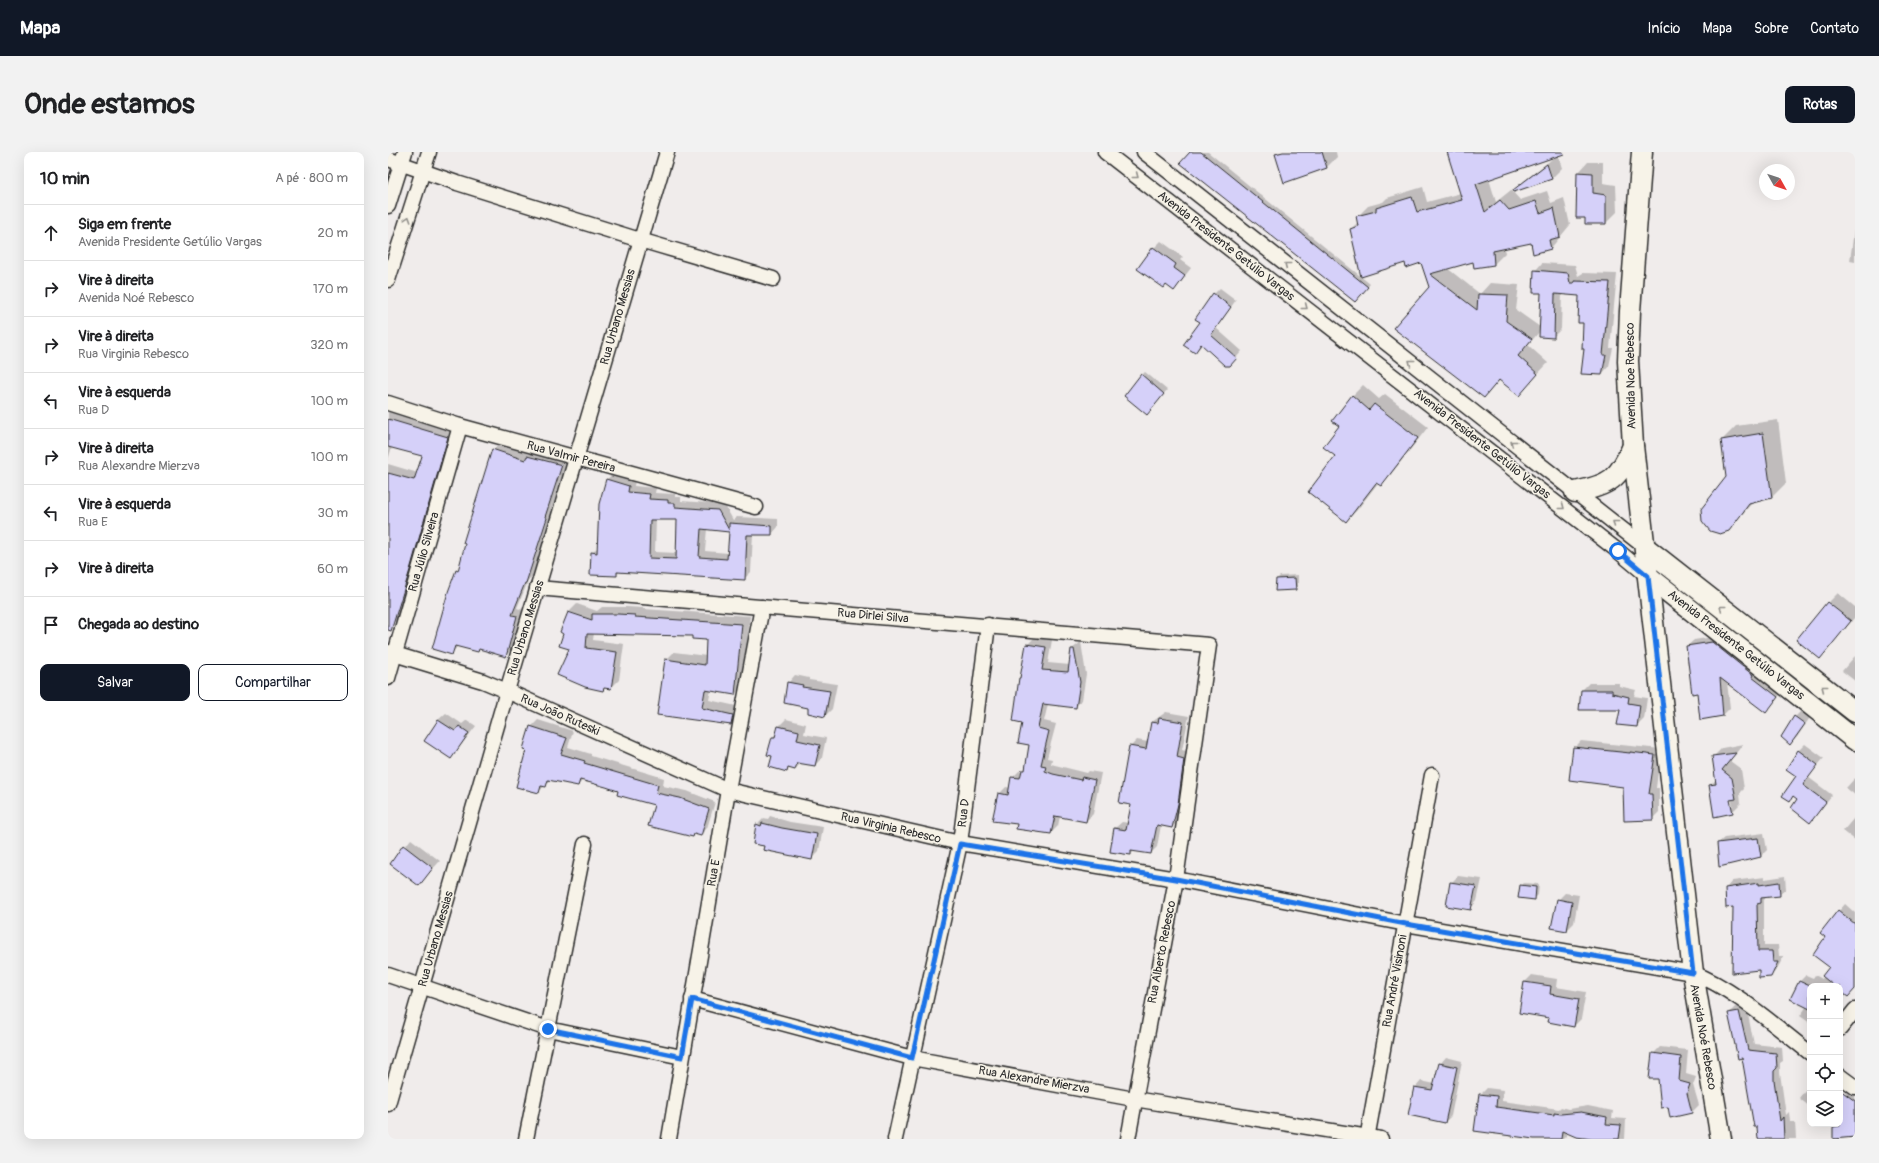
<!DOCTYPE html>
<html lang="pt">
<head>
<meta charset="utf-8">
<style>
	body { margin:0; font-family:Pangolin,sans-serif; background:#f2f2f2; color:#202124 }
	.controls { position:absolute; right:12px; bottom:12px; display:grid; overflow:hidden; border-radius:8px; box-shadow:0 4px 16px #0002 }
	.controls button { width:36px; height:36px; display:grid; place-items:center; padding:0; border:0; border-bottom:1px solid #e0e0e0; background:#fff; color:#202124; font:20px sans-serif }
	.compass { position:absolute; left:1371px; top:12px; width:36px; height:36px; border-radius:50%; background:#fff; box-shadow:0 4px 16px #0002; rotate:130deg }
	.stop { position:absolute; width:12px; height:12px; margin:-9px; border:3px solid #1a73e8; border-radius:50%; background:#fff }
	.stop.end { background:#1a73e8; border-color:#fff; box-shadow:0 1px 4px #0008 }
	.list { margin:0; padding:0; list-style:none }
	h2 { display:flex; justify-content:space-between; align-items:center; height:52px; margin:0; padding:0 16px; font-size:17px }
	h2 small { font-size:13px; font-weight:400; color:#757577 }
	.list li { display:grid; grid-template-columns:26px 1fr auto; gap:12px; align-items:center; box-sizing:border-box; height:56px; padding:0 16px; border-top:1px solid #e0e0e0 }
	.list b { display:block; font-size:15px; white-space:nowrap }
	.list p { margin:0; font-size:13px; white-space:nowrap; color:#757577 }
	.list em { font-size:13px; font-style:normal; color:#757577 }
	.actions { display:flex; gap:8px; padding:12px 16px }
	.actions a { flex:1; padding:9px 0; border:1px solid #111827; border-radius:8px; text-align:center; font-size:14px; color:#111827 }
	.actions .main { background:#111827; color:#fff }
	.icon { flex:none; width:22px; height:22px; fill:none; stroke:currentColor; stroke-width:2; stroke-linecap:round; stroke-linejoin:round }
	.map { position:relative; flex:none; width:1467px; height:987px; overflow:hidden; border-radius:8px }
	header { display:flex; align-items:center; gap:24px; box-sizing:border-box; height:56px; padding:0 20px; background:#111827; color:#fff }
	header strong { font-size:19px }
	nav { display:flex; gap:22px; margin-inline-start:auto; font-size:14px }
	.intro { display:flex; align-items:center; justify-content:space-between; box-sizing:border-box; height:96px; padding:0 24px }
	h1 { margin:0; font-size:28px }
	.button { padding:10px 18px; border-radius:8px; background:#111827; color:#fff; font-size:14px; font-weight:700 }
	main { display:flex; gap:24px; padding:0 24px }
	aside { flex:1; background:#fff; border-radius:8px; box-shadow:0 4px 16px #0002 }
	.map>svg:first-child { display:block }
	.shadow { fill:#0003; fill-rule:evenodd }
	.building { fill:#d5d0f9; stroke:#2b2b2b; fill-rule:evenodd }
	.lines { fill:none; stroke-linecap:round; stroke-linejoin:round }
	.minor-casing { stroke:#2b2b2b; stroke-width:17 }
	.secondary-casing { stroke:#2b2b2b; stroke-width:23 }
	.minor { stroke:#f7f3e8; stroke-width:14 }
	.secondary { stroke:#f7f3e8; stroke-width:20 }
	.oneway { stroke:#918f8a }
	.route { stroke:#1a73e8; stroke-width:5 }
	.labels { text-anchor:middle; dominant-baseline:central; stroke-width:3; stroke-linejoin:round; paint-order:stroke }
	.street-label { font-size:12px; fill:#2b2b2b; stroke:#f7f3e8 }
</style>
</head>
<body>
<header>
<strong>Mapa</strong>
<nav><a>Início</a><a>Mapa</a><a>Sobre</a><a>Contato</a></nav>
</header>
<div class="intro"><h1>Onde estamos</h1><a class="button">Rotas</a></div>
<main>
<aside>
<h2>10 min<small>A pé · 800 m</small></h2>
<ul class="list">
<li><svg class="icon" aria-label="ahead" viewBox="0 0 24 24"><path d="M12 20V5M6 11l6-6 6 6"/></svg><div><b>Siga em frente</b><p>Avenida Presidente Getúlio Vargas</p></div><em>20 m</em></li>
<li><svg class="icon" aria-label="right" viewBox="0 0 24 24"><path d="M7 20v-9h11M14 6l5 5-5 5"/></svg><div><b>Vire à direita</b><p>Avenida Noé Rebesco</p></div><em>170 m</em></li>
<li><svg class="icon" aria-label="right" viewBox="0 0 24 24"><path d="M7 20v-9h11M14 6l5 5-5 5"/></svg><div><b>Vire à direita</b><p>Rua Virginia Rebesco</p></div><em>320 m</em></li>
<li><svg class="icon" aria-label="left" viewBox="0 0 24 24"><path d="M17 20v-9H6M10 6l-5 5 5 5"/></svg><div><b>Vire à esquerda</b><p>Rua D</p></div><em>100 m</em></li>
<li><svg class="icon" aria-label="right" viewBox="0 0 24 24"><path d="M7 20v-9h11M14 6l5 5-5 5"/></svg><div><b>Vire à direita</b><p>Rua Alexandre Mierzva</p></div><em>100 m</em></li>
<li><svg class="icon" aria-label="left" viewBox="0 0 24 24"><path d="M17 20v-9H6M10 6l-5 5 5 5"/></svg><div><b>Vire à esquerda</b><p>Rua E</p></div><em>30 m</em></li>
<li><svg class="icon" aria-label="right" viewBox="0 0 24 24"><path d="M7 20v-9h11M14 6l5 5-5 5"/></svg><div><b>Vire à direita</b></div><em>60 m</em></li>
<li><svg class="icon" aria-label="arrive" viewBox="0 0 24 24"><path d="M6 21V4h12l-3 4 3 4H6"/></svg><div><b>Chegada ao destino</b></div></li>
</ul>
<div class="actions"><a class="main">Salvar</a><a>Compartilhar</a></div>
</aside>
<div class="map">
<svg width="1467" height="987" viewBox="0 0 1467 987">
	<rect width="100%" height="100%" fill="#f0eceb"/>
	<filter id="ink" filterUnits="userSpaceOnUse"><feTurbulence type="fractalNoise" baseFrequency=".025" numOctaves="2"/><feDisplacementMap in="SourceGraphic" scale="8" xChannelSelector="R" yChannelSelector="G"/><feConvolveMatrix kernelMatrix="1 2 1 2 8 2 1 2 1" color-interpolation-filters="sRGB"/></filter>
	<g filter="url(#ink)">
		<g class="shadow">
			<path d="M803,0H820L982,132L970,146Z"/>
			<path d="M891,0H948L949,5L939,15L888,2Z"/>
			<path d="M1060,0H1176L1170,3L1174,16L1163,27L1126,38L1137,28L1168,4L1101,27L1108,50L1123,38L1132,48L1159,39L1163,51L1176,46L1182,73L1163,96L1143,90L1116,96L1117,101L1106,112L1087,115L1086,108L1059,116L1092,142L1102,131L1131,133L1128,158L1152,175L1154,140L1147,119L1154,111L1187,113L1190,124L1195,121L1229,122L1222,196H1225L1221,214L1214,222L1197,196L1196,170L1192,143L1174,141L1173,177L1165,185L1152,179L1140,193L1160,211L1131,242L1112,228L1096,245L1042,136L1034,110H1017L963,77L970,70L969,65L980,54L995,50L999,46L1035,35L1039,50L1073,41Z"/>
			<path d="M1200,10H1215V31L1228,33L1229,60L1218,71L1190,21Z"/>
			<path d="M1467,70V110L1462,109Z"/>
			<path d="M773,89L795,105L792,108L803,116L786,138L766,96Z"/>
			<path d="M832,136L848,148L828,176L854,199L847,207L815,192L807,200L813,170L826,142Z"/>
			<path d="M757,220L779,238L762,258L754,223Z"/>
			<path d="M975,233L991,247L997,242L1040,275L1003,322L992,333L990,331L969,358L958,369L948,304L952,274L964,244Z"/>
			<path d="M0,258L66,279L11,465L5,471L0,470V312L30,321L35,303L4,295L0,308Z"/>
			<path d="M1390,268L1398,331L1383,346L1365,350L1340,378L1339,325L1334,288L1348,274Z"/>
			<path d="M111,291L142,301L146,297L180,306L163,359H165L145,424L141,427L129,456L135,458L124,497L117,504L92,496L90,499L70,494L63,502L69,419L72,416L105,298Z"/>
			<path d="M226,321L247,328L246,334L268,336L267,341L287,342V345H293V349L336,352L345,368L349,365L390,367V375L384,382H365L363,420L356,427L231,420L228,423L204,401L210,395L212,352L219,327ZM268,367H290L289,401L267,400ZM319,377L342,380L340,401L317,399Z"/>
			<path d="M910,423V434L907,437L889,427L892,424Z"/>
			<path d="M1450,441L1467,455V465L1432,506L1440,451Z"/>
			<path d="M189,452L209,459L214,455H239L255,456V457L362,464L355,534L347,542L323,538L321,548L353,555L351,563L343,572L270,562L278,508L286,500L319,504V487L305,483L206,481L205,488L236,492L231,528L223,536L218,535L215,538L182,497L176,481L173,480L181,460Z"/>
			<path d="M1331,484L1396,538L1378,560L1339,530L1342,556L1335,563L1310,540L1299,494L1306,488Z"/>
			<path d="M646,486L664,488L660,511L682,513L684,497L693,490L698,522L694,548L687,555L660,552L656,569L668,572L659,606L664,607L663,612L699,621L701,619L713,621L705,662L698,669L672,664L670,674L663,681L630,671L611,642L618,635L623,636L624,626L631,619H635L638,615L642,592L635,570L631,526L634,524L639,493Z"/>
			<path d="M1467,504V529L1454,519Z"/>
			<path d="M407,523L421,526V528L449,532L444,557L437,564L422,555L400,531Z"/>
			<path d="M1201,531H1231V534L1248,538L1246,544L1259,546L1256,567L1249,574L1233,557L1194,538Z"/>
			<path d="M1414,558L1423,564L1409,585L1402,592L1394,585L1407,565Z"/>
			<path d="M778,560L801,564L794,598L802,600L790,669L784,675L773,673L769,695L763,701L746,699L743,702L723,699L727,676L734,670L741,671L744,652L742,595L749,588L760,590L764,570Z"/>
			<path d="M58,561L74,572L79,568L88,574L63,606L37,589L50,568Z"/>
			<path d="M398,567L418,572L416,582L438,586L434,606L427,613L413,611L407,617L402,616L399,618L385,603V585L389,581L391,574Z"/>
			<path d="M150,568L185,579L180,595L203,602V604L276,626L275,634L299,639L327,650L319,676L312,683L307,682L305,684L267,653L232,638L195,628L190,633L164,628L150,640L139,597L143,575Z"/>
			<path d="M1193,589L1273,597L1268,636H1271V660L1264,667L1236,634L1186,596Z"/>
			<path d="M1355,592L1342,609L1353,617L1356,637L1352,641L1353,651L1344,660L1322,633L1329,627L1325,605L1334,596ZM1342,642L1345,654H1343L1340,643Z"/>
			<path d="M1417,592L1436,606L1420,625L1444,643L1422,670L1411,647L1406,644L1401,648L1409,624L1399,616L1411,598Z"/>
			<path d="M1467,626V643L1458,636Z"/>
			<path d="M382,664L402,670L435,675L431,699L424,706L378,693L369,673L376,666L380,667Z"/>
			<path d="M1466,666L1467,667V688L1455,679Z"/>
			<path d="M1376,681L1379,698L1373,704L1330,691L1336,686Z"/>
			<path d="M23,687L52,709L31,732L3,712Z"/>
			<path d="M1070,724L1094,727L1089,749L1082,757L1063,731Z"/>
			<path d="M1397,724L1398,737L1391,743L1378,745L1376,748V793H1390L1391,804H1396L1389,817L1383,824L1372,817L1338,736L1344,729L1377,725V727Z"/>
			<path d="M1136,731L1151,732L1150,743L1146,747L1133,734Z"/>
			<path d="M1177,741L1191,743L1186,771L1179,778L1170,748Z"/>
			<path d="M1457,752L1467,761V837L1460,844L1458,843L1452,851V834H1422V871L1412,864L1419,854L1404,846L1412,829L1418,823L1425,826L1427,823L1434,827L1443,815L1439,785L1451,759Z"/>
			<path d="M1144,823L1169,827L1168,835L1198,840L1193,867L1186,874L1162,865L1137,830Z"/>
			<path d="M1358,853L1366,892L1394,895L1395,909L1392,911V921L1398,963L1401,960L1402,970H1407L1408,987H1371L1370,974L1355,905L1341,861L1347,855Z"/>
			<path d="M1272,895L1300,898L1298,922L1308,925L1305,933L1311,953L1304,960L1283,964L1270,927L1265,902Z"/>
			<path d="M1058,905L1074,909L1063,964L1057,970L1027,936L1033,929L1047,932L1052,912Z"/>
			<path d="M1422,932V955L1411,946Z"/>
			<path d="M1099,936L1115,938L1114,949L1171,957L1173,955L1180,957L1200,954L1225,959L1224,966L1238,967L1237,987H1209L1179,980V983L1175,987H1152L1087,978L1092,943Z"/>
			<path d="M1461,937L1467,941V987H1462V984L1446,983V972H1452V942L1455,944Z"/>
		</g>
		<g class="building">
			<path d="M802,0H813L980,135L967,150L792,11Z"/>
			<path d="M895,0H934L939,16L896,31L887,2Z"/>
			<path d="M1059,0H1175L1176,2L1088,32L1097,60L1112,48L1121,58L1148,49L1152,61L1166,56L1172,85L1161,88L1163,97L1145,102L1143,91L1105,99L1106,113L1086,116L1085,110L1042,122L1089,158L1090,142L1120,143L1118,169L1144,187L1130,204L1150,222L1131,244L1111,228L1096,246L1005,176L1041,135L1033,111L1018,116L1017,111L973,125L962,77L970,74L968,64L988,59V56L1024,45L1029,60L1074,48Z"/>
			<path d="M1159,12L1164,27L1126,40L1125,38Z"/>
			<path d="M1189,20L1205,21V41L1218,43V72H1197V66H1188Z"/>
			<path d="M765,95L788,112L786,116L797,124L786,139L778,133L776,136L749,117Z"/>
			<path d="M1146,118L1180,121L1182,131H1186V129L1222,130L1215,203H1218L1214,223L1193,222L1196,197H1194L1195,171H1190L1191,144L1167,142L1166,186L1151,185L1153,141H1145Z"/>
			<path d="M825,141L843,155L823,183L849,206L842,214H837L813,192L807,201L795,193L812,170L807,167Z"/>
			<path d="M753,222L776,242L759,263L736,244Z"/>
			<path d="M964,243L981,258L986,252L1030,286L993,334L988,331L958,370L920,340L947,304L935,295L951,274L944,269Z"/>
			<path d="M0,267L60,285L22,418L3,479L0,478V321L26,328L34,304L0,295Z"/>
			<path d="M1375,281L1384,346L1361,352L1341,379L1332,382L1322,379L1314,369L1313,357L1338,325L1333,288Z"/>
			<path d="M104,297L137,308L139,304L174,313L157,365L159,366L138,431H137L124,463L129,464L118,505L91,497L90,500L67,494L64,503L44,497L60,440L68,418L70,419L77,392L75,391Z"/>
			<path d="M218,327L241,334L240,340L262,342L261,347L280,348V351H287V355L330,358L341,378V371L384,374V383H359L357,428L229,420V424L202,423L203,400L209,401L211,352ZM262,368H289L288,407L261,406ZM313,377L341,380L339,407L311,405Z"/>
			<path d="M907,426L908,438L887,439L888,427Z"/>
			<path d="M1439,450L1463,469L1432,507L1408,488Z"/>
			<path d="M180,460L204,468V462H230L247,463V465L354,472L347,543L317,538L314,556L345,563L343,573L269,563L277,507L317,513L318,488L304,487V484L199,482L198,496L229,500L223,537L216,536L215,539L197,535L169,523L181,497L171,494L175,482L172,480Z"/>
			<path d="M1324,490L1365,523L1364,525L1390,545L1378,561L1332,526L1335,564L1312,568L1309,541L1304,542L1298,494Z"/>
			<path d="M638,492L658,495L654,518L680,520L683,497H686L692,530L688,556L655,552L650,576L661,579L653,613L658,614L657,619L665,622L693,628L694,625L707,628L698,670L667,664L663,682L628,677L629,672L604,669L610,641L620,643L623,625L632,626L634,618H637L641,593L630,591L634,571L625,569L631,526H632Z"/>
			<path d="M399,530L415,533L414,535L442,539L437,565L420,561V556L396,551Z"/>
			<path d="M1193,538H1224V541L1241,545L1240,551L1252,553L1249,575L1229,573L1232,558H1191Z"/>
			<path d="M1406,564L1417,572L1402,593L1393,585Z"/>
			<path d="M771,566L795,570L789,605L796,607L790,652L784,676L769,673L763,702L743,699V703L722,700L726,676L738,678L743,653L731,651L741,594L758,597L763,570L770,571Z"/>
			<path d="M50,568L67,579L71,574L81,581L63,607L36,589Z"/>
			<path d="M142,574L179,586L173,602L197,609L196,611L270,633L268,641L292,646L321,657L313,684L306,682L305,685L260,674L266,653L229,643L230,639L218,635L192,628L190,634L160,628L158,635L153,634L151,641L128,635L138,598L135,597Z"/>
			<path d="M390,574L411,579L409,588L432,593L427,614L409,611L407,618L400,616L399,620L381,615L384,604L379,603L384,585H387Z"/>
			<path d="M1185,595L1242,601V600L1267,603L1261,642H1264L1265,668L1236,669L1235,635L1181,628Z"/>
			<path d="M1410,598L1430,613L1415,633L1438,650L1422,671L1403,656L1409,647L1405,644L1402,649L1394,644L1408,624L1398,617Z"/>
			<path d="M1348,601L1334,618L1344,626L1348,647L1342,648L1345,661L1326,665L1321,633L1328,632L1324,604Z"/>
			<path d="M374,671L394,676L429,682L424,708L375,698L376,694L365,692L368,672L373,674Z"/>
			<path d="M1370,686L1373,705L1331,715L1329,691Z"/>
			<path d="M15,693L45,716L31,734L2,712Z"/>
			<path d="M1062,730L1088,734L1083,758L1058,754Z"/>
			<path d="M1391,730L1392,744L1373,746V751L1369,752L1370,799H1384L1385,810H1390L1383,825L1371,826V818L1344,821L1345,755L1338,756L1337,736L1371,731V733Z"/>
			<path d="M1132,733L1148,735L1147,748L1130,746Z"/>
			<path d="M1169,747L1184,750L1179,779L1163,776Z"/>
			<path d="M1450,758L1467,772V837L1460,845L1452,839V834H1446L1434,824L1441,815L1425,803L1437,785L1432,781Z"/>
			<path d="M1411,829L1422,834V857L1402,847Z"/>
			<path d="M1136,830L1163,834L1162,842L1191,847L1186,875L1160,870L1161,866L1131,861Z"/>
			<path d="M1351,859L1360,898L1388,901L1389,916L1386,919V928L1392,969L1395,965L1396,987H1370L1369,975H1366L1354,906L1350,907L1340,861Z"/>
			<path d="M1264,901L1293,905L1291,929L1302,932L1299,941L1304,961L1282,966L1280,955L1273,956L1270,927H1261Z"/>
			<path d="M1051,911L1069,915L1057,971L1020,963L1026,935L1044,938Z"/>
			<path d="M1452,938L1467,949V985L1445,987V975L1452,974Z"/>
			<path d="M1091,942L1109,944L1108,955L1166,963V961L1173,962L1193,960L1219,965L1218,972L1233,973L1231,987H1204L1188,985L1174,979L1173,987H1146L1086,979Z"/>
		</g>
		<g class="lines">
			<g class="minor-casing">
				<g id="minor">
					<path d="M717,0L1230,399L1260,424"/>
					<path d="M756,0L1258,396"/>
					<path d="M0,7L69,31L252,88L385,127"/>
					<path d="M0,54L17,0"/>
					<path d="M0,128L41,0"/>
					<path d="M0,251L72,274L368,355"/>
					<path d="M149,436L821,493L788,727L740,987"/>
					<path d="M0,500L95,529L119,539L340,638L572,691L788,727L1018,772L1305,821C1345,836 1387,874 1422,901"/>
					<path d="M0,526L72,274"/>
					<path d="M0,823L160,877L294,905"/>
					<path d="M304,847L524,906L746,947L993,987"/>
					<path d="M1452,877L1467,858"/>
					<path d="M1452,924L1467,935"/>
					<path d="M0,952L119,539L279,0"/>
					<path d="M138,987L197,692"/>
					<path d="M281,987L340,638L374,455"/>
					<path d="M507,987L572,691L600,473"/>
					<path d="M979,987L1044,623"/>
				</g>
			</g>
			<g class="secondary-casing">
				<g id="secondary">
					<path d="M1254,0L1242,159L1240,209L1245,294L1305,821L1333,987"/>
					<path d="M1187,340C1222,333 1231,327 1245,294"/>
					<path d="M1258,396L1467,560"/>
					<path d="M1260,424L1467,588"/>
				</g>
			</g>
			<use href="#minor" class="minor"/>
			<use href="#secondary" class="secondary"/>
		</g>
		<defs><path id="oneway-chevron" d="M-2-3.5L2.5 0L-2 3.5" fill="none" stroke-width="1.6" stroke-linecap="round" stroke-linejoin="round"/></defs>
		<g class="oneway">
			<use href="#oneway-chevron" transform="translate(748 24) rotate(38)"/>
			<use href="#oneway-chevron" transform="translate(20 67) rotate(-72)"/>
			<use href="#oneway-chevron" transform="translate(899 113) rotate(-142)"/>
			<use href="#oneway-chevron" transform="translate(917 155) rotate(38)"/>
			<use href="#oneway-chevron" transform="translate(1023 210) rotate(-142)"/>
			<use href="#oneway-chevron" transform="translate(1125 291) rotate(-142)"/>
			<use href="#oneway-chevron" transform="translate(1174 355) rotate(38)"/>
			<use href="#oneway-chevron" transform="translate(1227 371) rotate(-142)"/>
			<use href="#oneway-chevron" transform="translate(1334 456) rotate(-142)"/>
			<use href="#oneway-chevron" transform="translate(1436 536) rotate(-142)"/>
		</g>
	</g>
	<g class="lines" filter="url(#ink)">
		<path class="route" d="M160,877L294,905L304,847L524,906L572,692L788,727L1018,772L1305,821L1260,424L1230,399"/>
	</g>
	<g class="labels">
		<g class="street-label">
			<text transform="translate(838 94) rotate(38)">Avenida Presidente Getúlio Vargas</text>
			<text transform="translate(230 165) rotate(-74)">Rua Urbano Messias</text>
			<text transform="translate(1243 224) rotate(-91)">Avenida Noe Rebesco</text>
			<text transform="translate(1094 292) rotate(38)">Avenida Presidente Getúlio Vargas</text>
			<text transform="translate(183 305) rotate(15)">Rua Valmir Pereira</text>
			<text transform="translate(36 400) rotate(-74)">Rua Júlio Silveira</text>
			<text transform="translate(485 464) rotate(5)">Rua Dirlei Silva</text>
			<text transform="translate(138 476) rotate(-73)">Rua Urbano Messias</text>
			<text transform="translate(1348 493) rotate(38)">Avenida Presidente Getúlio Vargas</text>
			<text transform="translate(172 563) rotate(24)">Rua João Ruteski</text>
			<text transform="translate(576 661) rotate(-83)">Rua D</text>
			<text transform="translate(503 676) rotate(13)">Rua Virginia Rebesco</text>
			<text transform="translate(326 721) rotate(-80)">Rua E</text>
			<text transform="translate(48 787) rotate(-74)">Rua Urbano Messias</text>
			<text transform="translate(774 800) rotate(-79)">Rua Alberto Rebesco</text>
			<text transform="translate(1007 829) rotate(-80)">Rua André Visinoni</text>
			<text transform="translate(1315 885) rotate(80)">Avenida Noé Rebesco</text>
			<text transform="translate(646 928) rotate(10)">Rua Alexandre Mierzva</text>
		</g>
	</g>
</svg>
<div class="controls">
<button>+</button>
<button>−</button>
<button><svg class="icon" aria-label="locate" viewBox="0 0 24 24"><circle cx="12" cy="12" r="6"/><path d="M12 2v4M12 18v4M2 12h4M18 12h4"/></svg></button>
<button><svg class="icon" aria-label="layers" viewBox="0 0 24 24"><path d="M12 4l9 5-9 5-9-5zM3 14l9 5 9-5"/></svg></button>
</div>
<svg class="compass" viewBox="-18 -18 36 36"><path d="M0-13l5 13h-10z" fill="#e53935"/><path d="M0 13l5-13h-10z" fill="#757577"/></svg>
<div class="stop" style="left:1230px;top:399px"></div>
<div class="stop end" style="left:160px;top:877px"></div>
</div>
</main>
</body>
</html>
